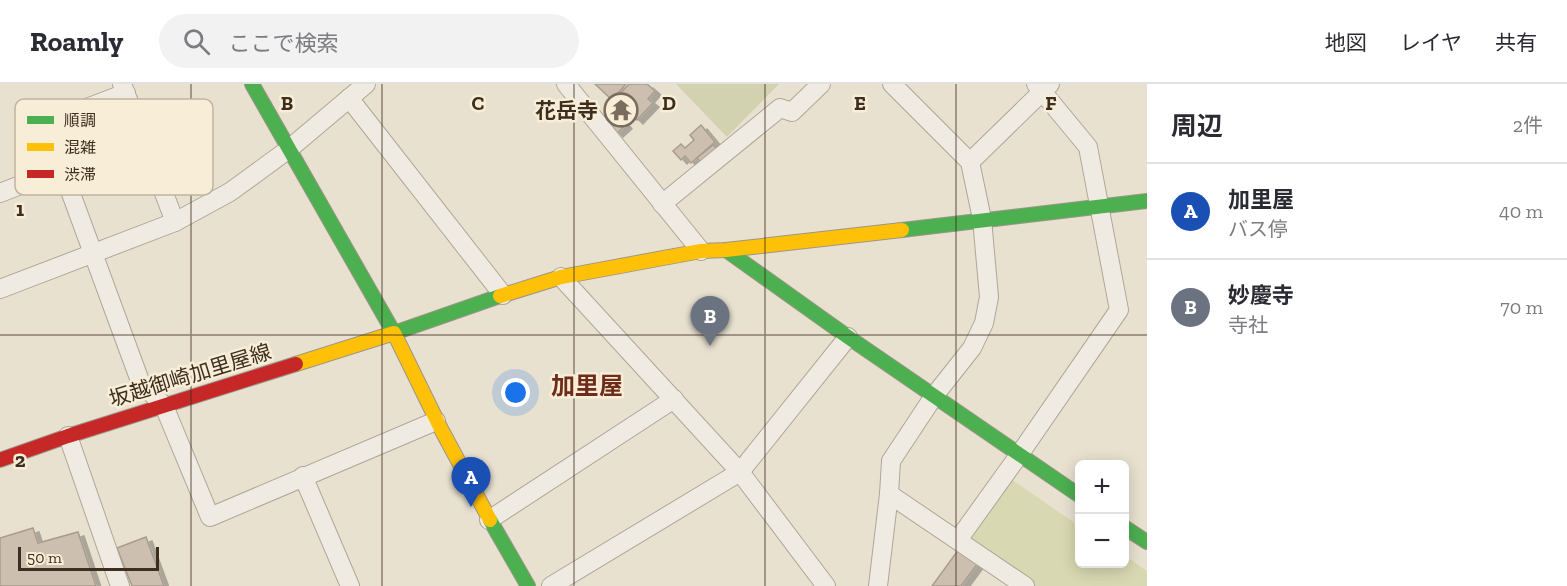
<!DOCTYPE html>
<html lang="ja">
<head>
<meta charset="utf-8">
<style>
	body { margin:0; font-family:"Zilla Slab","Noto Sans JP",serif; background:#f2f2f3; color:#2b2b33 }
	.controls { position:absolute; right:18px; bottom:18px; display:grid; overflow:hidden; border-radius:9px; box-shadow:0 3px 15px #0003 }
	.controls button { width:54px; height:54px; display:grid; place-items:center; padding:0; border:0; border-bottom:2px solid #e1e1e2; background:#fff; color:#2b2b33; font:30px sans-serif }
	.scale { position:absolute; left:18px; bottom:15px; width:141px; box-sizing:border-box; padding-left:6px; border:3px solid #3e2e1f; border-top:0; font-size:16px; line-height:21px; white-space:nowrap; color:#3e2e1f; -webkit-text-stroke:4px #f8eed7; paint-order:stroke }
	.you { position:absolute; left:516px; top:309px; width:21px; height:21px; margin:-15px; border:4px solid #fff; border-radius:50%; background:#1a73e8; box-shadow:0 0 0 9px #1a73e833 }
	.badge { display:grid; place-items:center; width:39px; height:39px; border-radius:50%; background:#7a6d5d; color:#fff; font-size:20px; font-weight:700 }
	.pin { position:absolute; translate:-50% -50px; filter:drop-shadow(0 2px 3px #0008) }
	.pin::after { content:''; position:absolute; top:32px; width:21px; height:18px; background:inherit; clip-path:polygon(0 0,100% 0,50% 100%) }
	.list { margin:0; padding:0; list-style:none }
	h2 { display:flex; justify-content:space-between; align-items:center; height:78px; margin:0; padding:0 24px; font-size:26px }
	h2 small { font-size:20px; font-weight:400; color:#7c7c81 }
	.list li { display:grid; grid-template-columns:39px 1fr auto; gap:18px; align-items:center; box-sizing:border-box; height:96px; padding:0 24px; border-top:2px solid #e1e1e2 }
	.list b { display:block; font-size:22px; white-space:nowrap }
	.list p { margin:0; font-size:20px; white-space:nowrap; color:#7c7c81 }
	.list em { font-size:20px; font-style:normal; color:#7c7c81 }
	.icon { flex:none; width:33px; height:33px; fill:none; stroke:currentColor; stroke-width:2; stroke-linecap:round; stroke-linejoin:round }
	.map { position:relative; flex:none; width:1147px; height:502px; overflow:hidden }
	header { display:flex; align-items:center; gap:36px; box-sizing:border-box; height:84px; padding:0 30px; background:#fff; border-bottom:2px solid #e1e1e2 }
	header strong { font-size:28px }
	nav { display:flex; gap:33px; margin-inline-start:auto; font-size:21px }
	.search { width:420px; height:54px; background:#f2f2f3; display:flex; align-items:center; gap:15px; box-sizing:border-box; padding:0 21px; border-radius:33px; color:#7c7c81; font-size:22px }
	main { display:flex }
	aside { flex:1; background:#fff }
	.map>svg:first-child { display:block }
	.green { fill:#d8d8b2 }
	.cemetery { fill:#d2d2b1 }
	.building { fill:#ccbfb0; stroke:#a99c8f; stroke-width:1.5; filter:url(#shadow) }
	.lines { fill:none; stroke-linecap:round; stroke-linejoin:round }
	.street-casing { stroke:#aea698; stroke-width:20 }
	.fast-casing { stroke:#9d9588; stroke-width:16 }
	.slow-casing { stroke:#9d9588; stroke-width:16 }
	.jam-casing { stroke:#9d9588; stroke-width:16 }
	.street { stroke:#f0ebe2; stroke-width:18 }
	.fast { stroke:#4caf50; stroke-width:14 }
	.slow { stroke:#ffc107; stroke-width:14 }
	.jam { stroke:#c62828; stroke-width:14 }
	.grid { fill:none; stroke:#3e2e1f; stroke-width:1.5; stroke-opacity:0.55 }
	.labels { text-anchor:middle; dominant-baseline:central; stroke-width:5; stroke-linejoin:round; paint-order:stroke }
	.poi-label { font-size:21px; font-weight:bold; fill:#3e2e1f; stroke:#f8eed7; text-anchor:end }
	.street-label { font-size:21px; fill:#3e2e1f; stroke:#f8eed7 }
	.quarter-label { font-size:24px; font-weight:bold; fill:#6e2c1b; stroke:#f8eed7 }
	.key { fill:#f8eed7; stroke:#c0b4a0; stroke-width:1.5 }
	.key-label { font-size:16px; fill:#3e2e1f }
	.grid-label { font-size:20px; text-anchor:middle; font-weight:bold; fill:#3e2e1f; stroke:#f8eed7; stroke-width:5; stroke-linejoin:round; paint-order:stroke }
</style>
</head>
<body>
<header>
<strong>Roamly</strong>
<div class="search"><svg class="icon" aria-label="search" viewBox="0 0 24 24"><circle cx="10" cy="10" r="6"/><path d="M15 15l6 6"/></svg>ここで検索</div>
<nav><a>地図</a><a>レイヤ</a><a>共有</a></nav>
</header>
<main>
<div class="map">
<svg width="1147" height="502" viewBox="0 0 1147 502">
	<defs>
		<filter id="shadow"><feDropShadow dx="6" dy="4" stdDeviation="0" flood-color="#0004"/></filter>
	</defs>
	<rect width="100%" height="100%" fill="#e8e1d0"/>
	<path class="green" d="M1008,393L1079,442L1080,480H1124L1125,472L1147,487V502H1035L971,458L968,450Z"/>
	<path class="cemetery" d="M676,0H779L727,53Z"/>
	<g class="building">
		<path d="M595,0H626L612,16Z"/>
		<path d="M629,0H647L655,7L648,15L653,19L637,36L615,15Z"/>
		<path d="M613,25L626,41L617,49L603,33Z"/>
		<path d="M701,41L715,58L691,79L685,72L681,76L673,67L681,60L685,64L694,56L690,51Z"/>
		<path d="M713,61L717,65L701,79L697,74Z"/>
		<path d="M33,444L38,459L78,448L96,502H0V454Z"/>
		<path d="M146,453L164,502H132L117,464Z"/>
		<path d="M959,465L978,479L961,502H932Z"/>
	</g>
	<g class="lines">
		<g class="street-casing">
			<g id="street">
				<path d="M122,0L175,138"/>
				<path d="M566,0L701,167"/>
				<path d="M349,14L503,211"/>
				<path d="M970,78L1050,0"/>
				<path d="M62,85L50,38L126,9"/>
				<path d="M0,109L62,85L140,297L164,322L210,433L436,337"/>
				<path d="M662,120L780,24L792,28L821,0"/>
				<path d="M561,193L740,388L826,502"/>
				<path d="M0,205L175,138L230,108L289,65L366,0"/>
				<path d="M68,352L120,502"/>
				<path d="M303,392L350,502"/>
				<path d="M889,410L1025,502"/>
				<path d="M489,436L674,315"/>
				<path d="M958,456L1019,371L1119,226L1088,63L1036,0"/>
				<path d="M551,502L740,388L848,253"/>
				<path d="M878,502L889,410L891,377L934,312L972,264L984,239L989,213L982,135L970,78L892,0"/>
			</g>
		</g>
		<g class="fast-casing">
			<g id="fast">
				<path d="M252,0L394,249L500,212"/>
				<path d="M902,146L1147,117"/>
				<path d="M726,166L848,253L1080,412"/>
				<path d="M490,436L528,502"/>
				<path d="M1124,443L1147,458"/>
			</g>
		</g>
		<g class="slow-casing">
			<g id="slow">
				<path d="M500,212L561,193L701,167L726,166L902,146"/>
				<path d="M296,280L394,249L441,345L490,436"/>
			</g>
		</g>
		<g class="jam-casing">
			<path id="jam" d="M0,376L68,352L296,280"/>
		</g>
		<use href="#street" class="street"/>
		<use href="#fast" class="fast"/>
		<use href="#slow" class="slow"/>
		<use href="#jam" class="jam"/>
	</g>
	<path class="grid" d="M191,0V502M382,0V502M574,0V502M765,0V502M956,0V502M0,251H1147"/>
	<defs>
		<g id="temple-ring" transform="scale(1.725)"><circle r="9.5" fill="#f8eed7" stroke="#7a6d5d" stroke-width="1.5"/><path d="M0-6L5-2H3V0L6.5 2.5H4V6H1.5V3h-3V6H-4V2.5H-6.5L-3 0V-2H-5Z" fill="#7a6d5d"/></g>
	</defs>
	<g fill-rule="evenodd">
		<use href="#temple-ring" x="621" y="26"/>
	</g>
	<g class="labels">
		<g class="poi-label">
			<text x="598" y="26">花岳寺</text>
		</g>
		<g class="street-label">
			<text transform="translate(190 291) rotate(-17)">坂越御崎加里屋線</text>
		</g>
		<g class="quarter-label">
			<text x="587" y="301">加里屋</text>
		</g>
	</g>
	<rect x="15" y="15" width="198" height="96" rx="9" class="key"/>
	<rect x="27" y="32" width="27" height="8" fill="#4caf50"/>
	<rect x="27" y="59" width="27" height="8" fill="#ffc107"/>
	<rect x="27" y="86" width="27" height="8" fill="#c62828"/>
	<g class="key-label">
		<text x="64" y="42">順調</text>
		<text x="64" y="69">混雑</text>
		<text x="64" y="96">渋滞</text>
	</g>
	<g class="grid-label">
		<text x="287" y="26">B</text>
		<text x="478" y="26">C</text>
		<text x="669" y="26">D</text>
		<text x="860" y="26">E</text>
		<text x="1051" y="26">F</text>
		<text x="20" y="132">1</text>
		<text x="20" y="383">2</text>
	</g>
</svg>
<div class="controls">
<button>+</button>
<button>−</button>
</div>
<div class="scale">50 m</div>
<div class="you"></div>
<div class="pin badge" style="left:471px;top:423px;background:#1a4fb4">A</div>
<div class="pin badge" style="left:710px;top:262px;background:#6b7280">B</div>
</div>
<aside>
<h2>周辺<small>2件</small></h2>
<ul class="list">
<li><span class="badge" style="background:#1a4fb4">A</span><div><b>加里屋</b><p>バス停</p></div><em>40 m</em></li>
<li><span class="badge" style="background:#6b7280">B</span><div><b>妙慶寺</b><p>寺社</p></div><em>70 m</em></li>
</ul>
</aside>
</main>
</body>
</html>
